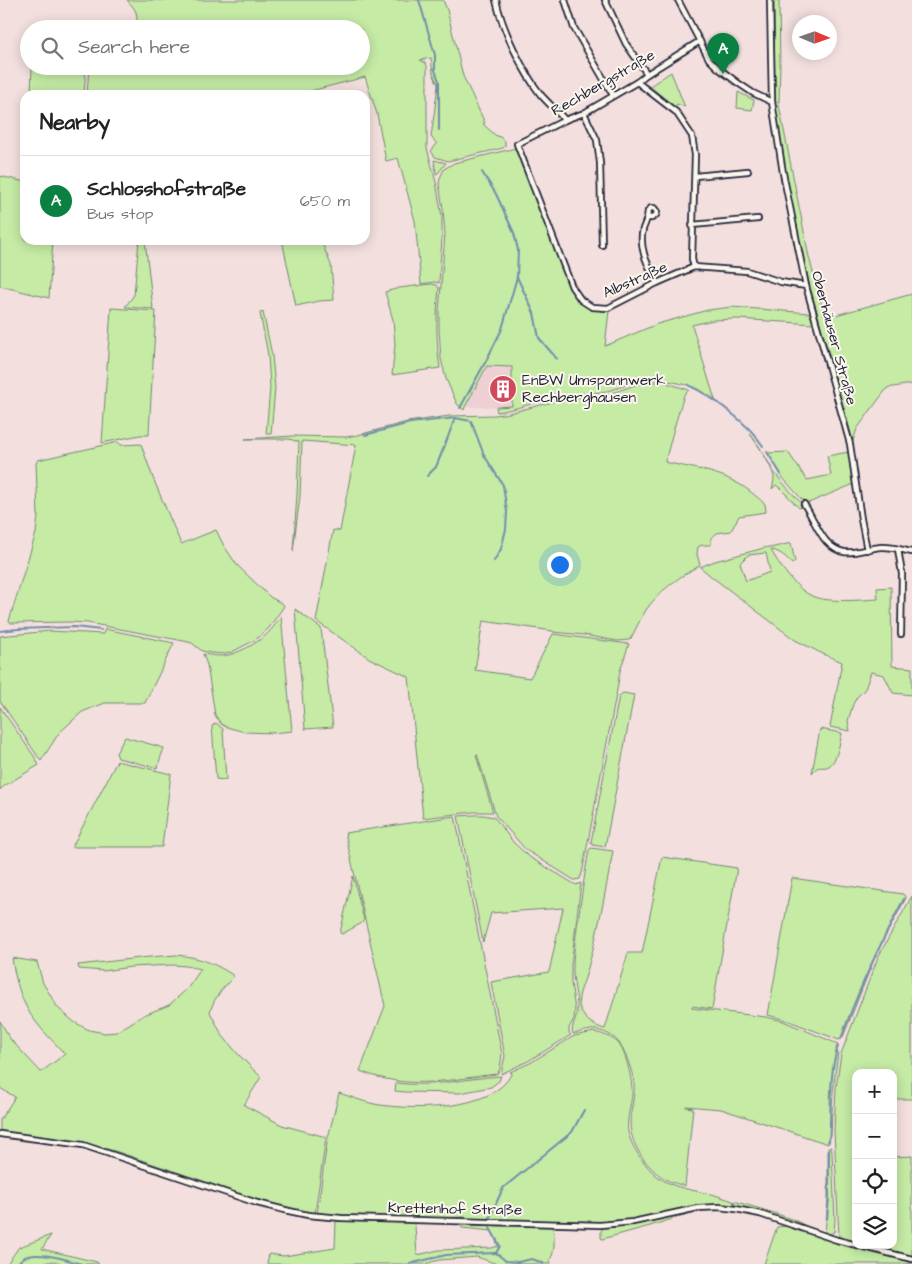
<!DOCTYPE html>
<html lang="en">
<head>
<meta charset="utf-8">
<style>
	body { margin:0; font-family:"Architects Daughter",sans-serif; background:#f6f6f6; color:#222 }
	.controls { position:absolute; right:15px; bottom:15px; display:grid; overflow:hidden; border-radius:10px; box-shadow:0 2px 12px #0003 }
	.controls button { width:45px; height:45px; display:grid; place-items:center; padding:0; border:0; border-bottom:1px solid #e0e0e0; background:#fff; color:#222; font:25px sans-serif }
	.compass { position:absolute; left:792px; top:15px; width:45px; height:45px; border-radius:50%; background:#fff; box-shadow:0 2px 12px #0003; rotate:92deg }
	.you { position:absolute; left:559px; top:564px; width:18px; height:18px; margin:-12px; border:4px solid #fff; border-radius:50%; background:#1a73e8; box-shadow:0 0 0 8px #1a73e833 }
	.badge { display:grid; place-items:center; width:32px; height:32px; border-radius:50%; background:#0b8043; color:#fff; font-size:16px; font-weight:700 }
	.pin { position:absolute; translate:-50% -41px; filter:drop-shadow(0 1px 2px #0008) }
	.pin::after { content:''; position:absolute; top:26px; width:18px; height:15px; background:inherit; clip-path:polygon(0 0,100% 0,50% 100%) }
	.list { margin:0; padding:0; list-style:none }
	h2 { display:flex; justify-content:space-between; align-items:center; height:65px; margin:0; padding:0 20px; font-size:21px }
	h2 small { font-size:16px; font-weight:400; color:#767676 }
	.list li { display:grid; grid-template-columns:32px 1fr auto; gap:15px; align-items:center; box-sizing:border-box; height:90px; padding:0 20px; border-top:1px solid #e0e0e0 }
	.list b { display:block; font-size:19px; white-space:nowrap }
	.list p { margin:0; font-size:16px; white-space:nowrap; color:#767676 }
	.list em { font-size:16px; font-style:normal; color:#767676 }
	.icon { flex:none; width:28px; height:28px; fill:none; stroke:currentColor; stroke-width:2; stroke-linecap:round; stroke-linejoin:round }
	.map { position:relative; flex:none; width:912px; height:1264px; overflow:hidden }
	.search { position:absolute; background:#fff; box-shadow:0 2px 12px #0003; left:20px; top:20px; width:350px; height:55px; display:flex; align-items:center; gap:12px; box-sizing:border-box; padding:0 18px; border-radius:28px; color:#767676; font-size:19px }
	.panel { position:absolute; background:#fff; box-shadow:0 2px 12px #0003; left:20px; top:90px; width:350px; height:155px; border-radius:15px }
	.map>svg:first-child { display:block }
	.built { fill:#eed0d4 }
	.green { fill:#c5eba5; stroke:#748670; fill-rule:evenodd }
	.lines { fill:none; stroke-linecap:round; stroke-linejoin:round }
	.stream { stroke:#758dac; stroke-width:2 }
	.street-casing { stroke:#22223b; stroke-width:8 }
	.street { stroke:#fbf7ec; stroke-width:4.5 }
	.labels { text-anchor:middle; dominant-baseline:central; stroke-width:4; stroke-linejoin:round; paint-order:stroke }
	.street-label { font-size:15px; fill:#22223b; stroke:#fbf7ec }
	.poi-label { font-size:15px; fill:#22223b; stroke:#fbf7ec; text-anchor:start }
</style>
</head>
<body>
<div class="map">
<svg width="912" height="1264" viewBox="0 0 912 1264">
	<rect width="100%" height="100%" fill="#f3e0de"/>
	<filter id="ink" filterUnits="userSpaceOnUse"><feTurbulence type="fractalNoise" baseFrequency=".02" numOctaves="2"/><feDisplacementMap in="SourceGraphic" scale="10" xChannelSelector="R" yChannelSelector="G"/><feConvolveMatrix kernelMatrix="1 2 1 2 8 2 1 2 1" color-interpolation-filters="sRGB"/></filter>
	<g filter="url(#ink)">
		<path class="built" d="M487,366L512,367V407H465Z"/>
		<g class="green">
			<path d="M127,0H443L447,10L463,76L485,123L483,124L495,135L500,137L505,141V146L503,148L448,161L435,157L431,151L437,144L431,137L438,85L433,73L431,58L420,60L426,63L427,66V148L436,182L442,217V238L439,283L435,282L421,284L415,221L398,158L386,161L377,114L365,77L295,95H87L89,66H361V29H135C139,14 137,11 127,0Z"/>
			<path d="M774,0H779L780,65L779,102H775Z"/>
			<path d="M32,66H86L84,95H31Z"/>
			<path d="M671,72L685,107L677,104L674,107L650,86Z"/>
			<path d="M738,92L754,100L752,110L737,108Z"/>
			<path d="M779,105L809,257L825,318L912,294V384L887,388L857,429L853,441L810,287L790,196L775,106Z"/>
			<path d="M516,148L570,289C583,307 586,311 609,311L605,346L657,324L708,310L732,307L810,313L814,324L737,319L713,320L692,325L715,400L688,384L687,385C670,381 654,377 637,382C627,384 618,389 607,391C593,394 579,393 565,395C542,399 520,409 497,412L496,407L512,406V367L487,366L465,407L464,410L457,404L446,379L441,359L439,330V311L445,234L443,209L439,184L440,178L444,169L454,163Z"/>
			<path d="M434,160L446,163L438,173L436,174Z"/>
			<path d="M0,176L25,182V240H53L49,298L0,286Z"/>
			<path d="M139,240H145L153,309L125,307L134,295Z"/>
			<path d="M282,240H321L331,265L334,300L319,301L296,306Z"/>
			<path d="M431,284L437,285L439,288C436,315 436,341 440,368L392,375L395,344L393,320L385,292L399,288Z"/>
			<path d="M111,308L156,311L149,432V435H140L102,443Z"/>
			<path d="M263,312L272,355L275,388L271,434H266L270,388L268,355L260,313Z"/>
			<path d="M651,382H664L689,390L684,395L674,428L665,462C689,468 715,470 737,483C747,488 756,496 765,504L766,512L739,516L731,531L717,533L711,538V545H702L698,547L697,554L700,565C679,577 660,590 646,610C640,619 636,629 631,638L629,640L617,641L584,635L553,632V631L483,621L475,670L530,678L553,634L629,644L620,671L617,690L582,873L580,879L574,880L526,850L496,816L477,754L476,755L493,812H473L423,818L409,677L369,658L316,621L333,530L340,531L356,445L302,441L300,496L293,551L297,495L299,442L289,439H245L293,436L346,437L358,435L407,422L449,416L495,415L509,413L568,398L599,396L609,394L638,384Z"/>
			<path d="M750,434C760,446 766,459 774,472C783,484 794,495 804,506L799,508L781,489L776,485L772,489C773,485 774,481 774,477C772,466 757,443 750,434Z"/>
			<path d="M118,442L121,445L141,444L153,478L181,544L216,530L224,546L237,565L270,597L283,604L284,606L269,628L255,640L232,652L225,654L211,653L202,651L192,643L184,641L88,623L70,622L11,623L9,621L36,533L38,516L36,463L38,460Z"/>
			<path d="M788,452L807,480L831,475L827,456L849,452L854,484L806,504L782,477L768,453Z"/>
			<path d="M791,543L795,562L792,564C787,557 779,551 771,550C779,565 796,589 812,596C826,603 862,600 878,599L877,588L891,587L892,666L912,668V695L893,693L884,675L871,672L865,689L857,697L853,704L848,721L850,731L830,727L842,662L821,653L795,640L712,577L700,567L715,561L768,547L770,548ZM766,553L770,572L746,581L740,563L748,555Z"/>
			<path d="M295,609L321,628L333,727L305,729Z"/>
			<path d="M281,616L292,731L273,733L245,732L226,727L221,724L215,715L207,665L203,654C210,655 217,656 223,656C236,655 260,642 269,632C273,628 277,622 281,616Z"/>
			<path d="M105,629L174,643L145,703H105L82,712L59,733L41,761L0,701V636L50,631L103,634Z"/>
			<path d="M623,693L634,695L605,847L593,845L591,842L619,696Z"/>
			<path d="M0,707L34,756L39,765L4,786L0,790Z"/>
			<path d="M216,723L223,729L226,780L216,779L212,726Z"/>
			<path d="M820,729L842,733C840,742 837,761 829,766C822,770 819,763 812,773Z"/>
			<path d="M125,737L164,748L157,768L118,758L116,753Z"/>
			<path d="M117,761L171,774L162,847H72Z"/>
			<path d="M473,815H483L494,817L514,843L525,853L531,858L576,885L581,883L571,965V982L575,1010L574,1019L569,1028V1033L571,1035L528,1061L501,1074L505,1056L491,982L549,972L563,908L491,913L483,942L458,816Z"/>
			<path d="M455,816L502,1054L500,1069L497,1074C475,1076 453,1081 430,1082C407,1084 382,1080 360,1071L385,1006L345,833Z"/>
			<path d="M591,848L613,851C605,893 598,934 586,975C584,982 577,997 579,1004C581,1018 593,1026 605,1029L628,953H642L662,857L737,868L712,1009L692,1006V1008L766,1017L783,1021L838,1044L836,1049L838,1053L833,1092L831,1136L828,1138V1144L721,1109L686,1106V1107L693,1108L685,1186C679,1184 672,1183 667,1180C650,1171 635,1151 631,1132C628,1119 633,1106 634,1093C635,1084 633,1076 630,1067C624,1048 618,1034 596,1030C589,1029 580,1033 573,1034C570,1027 577,1020 577,1012C578,997 572,982 573,966C573,953 576,940 577,927C581,901 584,876 589,850Z"/>
			<path d="M353,876L364,920L362,923L342,934L340,933Z"/>
			<path d="M792,878L903,894L906,898L885,937L874,959L843,1037L839,1040L789,1021L768,1015Z"/>
			<path d="M912,896V1099H893V1073H856V1242L839,1238L834,1130L836,1087L841,1054L878,957Z"/>
			<path d="M176,955C199,957 215,963 234,976C224,987 214,997 210,1012L222,1035L237,1053L261,1077L244,1105L282,1125L326,1137L315,1213L286,1209L265,1202L115,1151L83,1143L0,1131V1120L15,1097L0,1088V1021L11,1040L41,1072L65,1054C56,1044 45,1034 36,1022C22,1005 15,980 12,958L37,962L43,983L58,1008L74,1022L89,1030L105,1033L116,1032L144,1015L169,1005L187,989L201,969L186,966L172,965L131,967L103,971L79,969L78,965L149,957Z"/>
			<path d="M594,1032C603,1034 612,1037 618,1043C626,1052 633,1082 632,1094C631,1106 626,1120 628,1132C631,1147 646,1167 657,1176C673,1189 695,1190 715,1195C721,1197 727,1199 733,1201L735,1206C692,1201 657,1217 615,1222L467,1219L465,1217H461L442,1218L372,1217L317,1214L327,1142L339,1093C352,1097 366,1103 380,1105C415,1110 494,1111 512,1073L510,1072L530,1063L574,1036Z"/>
			<path d="M501,1076L499,1081L491,1087L460,1093L405,1092L395,1091L396,1083C431,1088 466,1078 501,1076Z"/>
			<path d="M828,1147H831L832,1152L835,1220L834,1232L829,1234L825,1233L828,1198Z"/>
			<path d="M912,1156V1257L867,1245H893V1157Z"/>
			<path d="M734,1201C759,1209 796,1217 816,1232L762,1213L736,1207Z"/>
			<path d="M701,1210L650,1226L602,1239L601,1238V1231L603,1228C637,1227 668,1214 701,1210Z"/>
			<path d="M336,1221L413,1223L415,1226L417,1255L439,1250L492,1248L498,1246L492,1231L462,1228L461,1225L553,1227C554,1238 556,1250 550,1260L551,1264H497L477,1257L439,1260L425,1264H267L269,1254L284,1256L335,1248Z"/>
			<path d="M786,1226L862,1249L912,1262V1264H764L777,1227Z"/>
			<path d="M51,1235L42,1249L97,1262L99,1264H62L54,1261L38,1264H7L19,1247Z"/>
		</g>
		<g class="lines">
			<g class="stream">
				<path d="M419,0L435,55V70L439,81V130"/>
				<path d="M517,277L534,313L539,338L557,359"/>
				<path d="M688,385C711,395 749,424 763,446"/>
				<path d="M460,408L486,361L502,329L517,277L518,250L514,233L496,194L482,172"/>
				<path d="M365,435L410,423L455,418L471,421L484,455L503,485L507,512L506,529L501,549L494,561"/>
				<path d="M767,452L781,474"/>
				<path d="M427,476L436,467L445,445L455,418"/>
				<path d="M0,631L18,629L74,627L101,630"/>
				<path d="M841,1039C858,990 880,944 904,899"/>
				<path d="M829,1142C832,1110 828,1077 838,1046"/>
				<path d="M490,1217L503,1188L572,1132L584,1110"/>
				<path d="M827,1219L829,1198V1149"/>
				<path d="M490,1228L500,1246L496,1253"/>
				<path d="M496,1253L506,1261L518,1262L532,1259L543,1263V1264"/>
				<path d="M17,1264C17,1263 22,1259 23,1258C37,1250 67,1260 82,1264"/>
				<path d="M409,1264L446,1255L496,1253"/>
			</g>
			<g class="street-casing">
				<g id="street">
					<path d="M496,0C502,29 523,72 541,95C549,104 558,112 565,120"/>
					<path d="M565,0L574,28L613,95"/>
					<path d="M605,0L626,44L647,74"/>
					<path d="M678,0L709,59L718,68L738,83L753,93L772,102"/>
					<path d="M770,0L772,102L783,173L806,286L850,444L861,519L867,550"/>
					<path d="M700,41L647,74L637,82L584,113L565,120L517,144L572,287L581,300L592,307L608,308L657,283L694,267L747,271L781,282L806,286"/>
					<path d="M637,82L676,112L692,136L695,155L692,259L694,267"/>
					<path d="M584,113L597,140L600,163L602,245"/>
					<path d="M695,176L748,171"/>
					<path d="M647,218L648,211L651,208H654L657,212L656,215L652,218H647C646,222 644,226 643,229C638,249 649,267 657,283"/>
					<path d="M692,225L758,219"/>
					<path d="M804,504C812,516 817,530 826,541C844,561 859,549 881,547C891,546 902,550 912,552"/>
					<path d="M898,549L902,574L901,634"/>
					<path d="M0,1134L83,1145L257,1203L289,1211L308,1215L341,1218L600,1225L633,1222L698,1208L719,1207L736,1209L760,1214L837,1240L912,1259"/>
				</g>
			</g>
			<use href="#street" class="street"/>
		</g>
	</g>
	<defs>
		<g id="building-disc" transform="scale(1.4375)"><circle r="9.5" fill="#d1495b" stroke="#fbf7ec"/><path d="M-4-6H4V6H1V3H-1V6H-4ZM-2.5-4.3h1.7v1.8h-1.7ZM.8-4.3h1.7v1.8H.8ZM-2.5-1h1.7V.8h-1.7ZM.8-1h1.7V.8H.8Z" fill="#fff"/></g>
	</defs>
	<g fill-rule="evenodd">
		<use href="#building-disc" x="503" y="389"/>
	</g>
	<g class="labels">
		<g class="street-label">
			<text transform="translate(603 83) rotate(-30)">Rechbergstraße</text>
			<text transform="translate(635 280) rotate(-24)">Albstraße</text>
			<text transform="translate(834 338) rotate(75)">Oberhäuser Straße</text>
			<text transform="translate(455 1209) rotate(1)">Krettenhof Straße</text>
		</g>
		<g class="poi-label">
			<text x="522" y="380">EnBW Umspannwerk<tspan x="522" dy="17">Rechberghausen</tspan></text>
		</g>
	</g>
</svg>
<div class="controls">
<button>+</button>
<button>−</button>
<button><svg class="icon" aria-label="locate" viewBox="0 0 24 24"><circle cx="12" cy="12" r="6"/><path d="M12 2v4M12 18v4M2 12h4M18 12h4"/></svg></button>
<button><svg class="icon" aria-label="layers" viewBox="0 0 24 24"><path d="M12 4l9 5-9 5-9-5zM3 14l9 5 9-5"/></svg></button>
</div>
<svg class="compass" viewBox="-18 -18 36 36"><path d="M0-13l5 13h-10z" fill="#e53935"/><path d="M0 13l5-13h-10z" fill="#767676"/></svg>
<div class="you"></div>
<div class="pin badge" style="left:723px;top:74px">A</div>
<div class="search"><svg class="icon" aria-label="search" viewBox="0 0 24 24"><circle cx="10" cy="10" r="6"/><path d="M15 15l6 6"/></svg>Search here</div>
<section class="panel">
<h2>Nearby<small></small></h2>
<ul class="list">
<li><span class="badge">A</span><div><b>Schlosshofstraße</b><p>Bus stop</p></div><em>650 m</em></li>
</ul>
</section>
</div>
</body>
</html>
